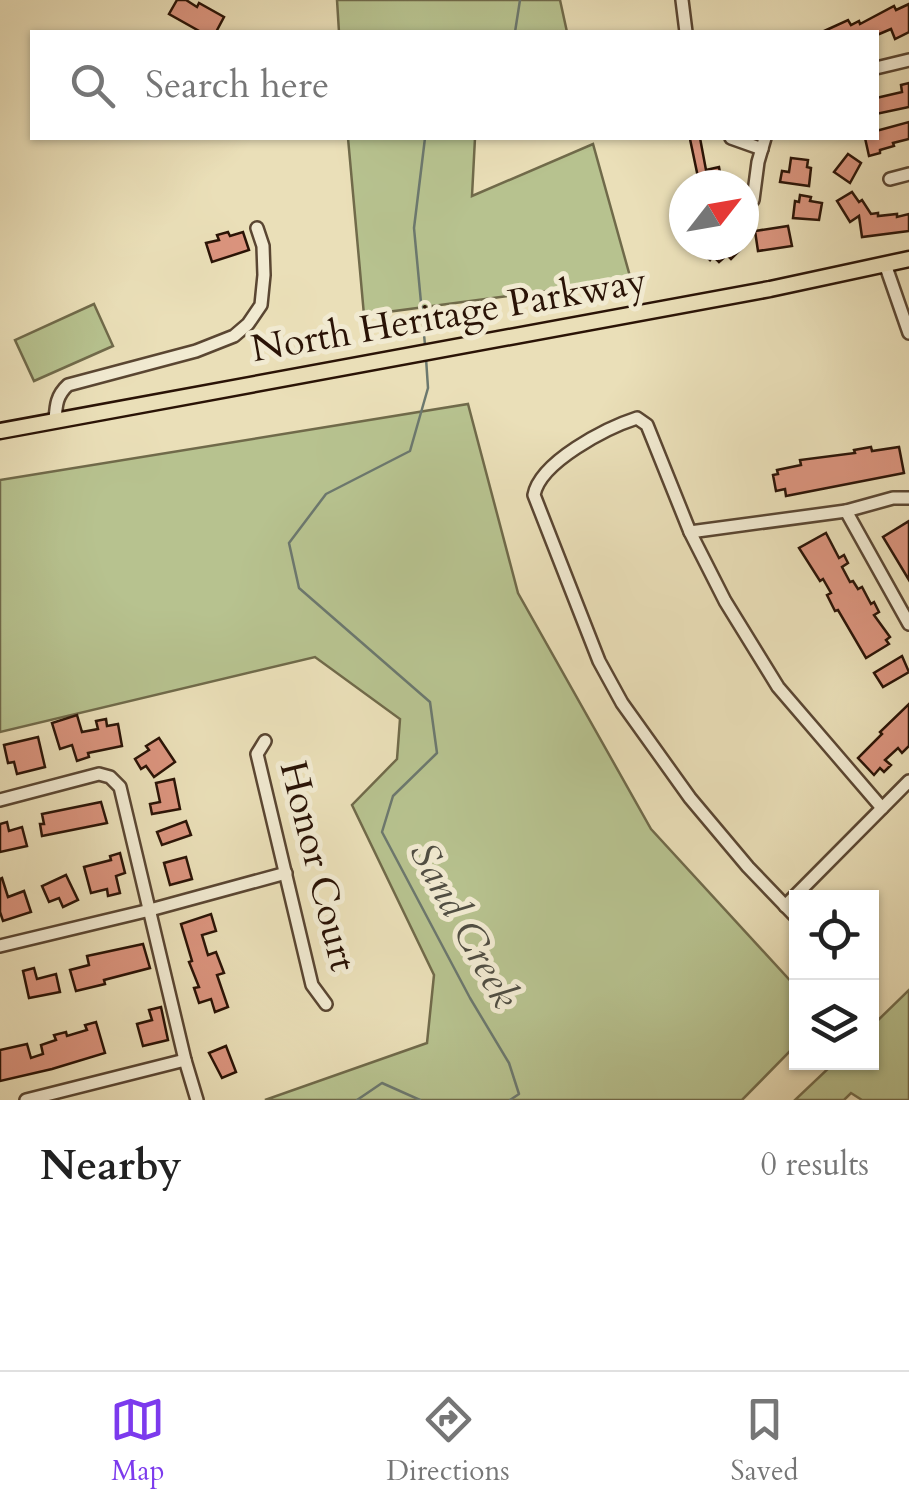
<!DOCTYPE html>
<html lang="en">
<head>
<meta charset="utf-8">
<style>
	body { margin:0; font-family:Cardo,serif; background:#f2f2f2; color:#222 }
	.controls { position:absolute; right:30px; bottom:30px; display:grid; overflow:hidden; border-radius:0px; box-shadow:0 2px 8px #0004 }
	.controls button { width:90px; height:90px; display:grid; place-items:center; padding:0; border:0; border-bottom:2px solid #e0e0e0; background:#fff; color:#222; font:50px sans-serif }
	.compass { position:absolute; left:669px; top:170px; width:90px; height:90px; border-radius:50%; background:#fff; box-shadow:0 2px 8px #0004; rotate:59deg }
	.list { margin:0; padding:0; list-style:none }
	h2 { display:flex; justify-content:space-between; align-items:center; height:130px; margin:0; padding:0 40px; font-size:42px }
	h2 small { font-size:32px; font-weight:400; color:#767676 }
	.icon { flex:none; width:55px; height:55px; fill:none; stroke:currentColor; stroke-width:2; stroke-linecap:round; stroke-linejoin:round }
	.map { position:relative; flex:none; width:909px; height:1100px; overflow:hidden }
	.search { position:absolute; background:#fff; box-shadow:0 2px 8px #0004; left:30px; right:30px; top:30px; height:110px; display:flex; align-items:center; gap:25px; box-sizing:border-box; padding:0 35px; border-radius:0px; color:#767676; font-size:38px }
	.sheet { height:270px; background:#fff }
	nav { display:flex; justify-content:space-around; align-items:center; box-sizing:border-box; height:140px; border-top:2px solid #e0e0e0; background:#fff; font-size:28px; color:#767676 }
	nav a { display:grid; justify-items:center; gap:5px }
	nav .on { color:#7c3aed }
	.map>svg:first-child { display:block }
	.green { fill:#b7c28f; stroke:#706a4a; stroke-width:2.5 }
	.lines { fill:none; stroke-linecap:round; stroke-linejoin:round }
	.stream { stroke:#6c786e; stroke-width:2.5 }
	.building { fill:#db947e; stroke:#2a1306; stroke-width:2.5 }
	.minor-casing { stroke:#5a4632; stroke-width:16 }
	.major-casing { stroke:#2a1306; stroke-width:19 }
	.minor { stroke:#f1ead1; stroke-width:11 }
	.major { stroke:#eadfb8; stroke-width:14 }
	.labels { text-anchor:middle; dominant-baseline:central; stroke-width:10; stroke-linejoin:round; paint-order:stroke }
	.street-label { font-size:38px; fill:#2a1306; stroke:#f1ead1 }
	.water-label { font-size:40px; font-style:italic; fill:#504e43; stroke:#f1ead1 }
</style>
</head>
<body>
<div class="map">
<svg width="909" height="1100" viewBox="0 0 909 1100">
	<rect width="100%" height="100%" fill="#eadfb8"/>
	<filter id="stains"><feTurbulence type="fractalNoise" baseFrequency=".002" numOctaves="4"/><feColorMatrix values="0 0 0 0 .2 0 0 0 0 .09 0 0 0 0 .02 0 0 0 .5 -.17"/></filter>
	<radialGradient id="worn" r=".72"><stop offset=".6" stop-color="#630" stop-opacity="0"/><stop offset="1" stop-color="#630" stop-opacity=".3"/></radialGradient>
	<g class="green">
		<path d="M337,0H560L567,32H339Z"/>
		<path d="M348,138H475L472,196L593,144L631,280L364,315Z"/>
		<path d="M94,304L113,346L34,381L15,340Z"/>
		<path d="M468,404L518,593L651,829L796,987V1045L742,1100H265L427,1043L434,975L352,805L397,759L400,719L315,657L0,732V480Z"/>
		<path d="M909,990V1100H862L851,1093L844,1100H795L834,1063L872,1062V1026Z"/>
	</g>
	<g class="lines">
		<g class="stream">
			<path d="M515,32L520,0"/>
			<path d="M425,345L414,228L425,138"/>
			<path d="M426,358L428,388L410,451L326,494L289,543L299,588L430,702L437,753L393,796L382,832L470,998L509,1063L519,1094L510,1100"/>
			<path d="M357,1100L382,1083L420,1100"/>
		</g>
	</g>
	<g class="building">
		<path d="M177,0H186L197,7L199,3L224,17L216,32H201L169,14Z"/>
		<path d="M909,4V32L895,39L891,29L877,35L876,32H822L848,20L851,25L859,21L860,24L894,6L896,10Z"/>
		<path d="M909,83V107L876,114V98L902,92L901,85Z"/>
		<path d="M909,122V139L893,143L894,146L880,150V153L869,156L865,138H876V131Z"/>
		<path d="M700,138L706,170L719,167L721,178L699,182L690,139Z"/>
		<path d="M848,154L861,163L850,183L834,172Z"/>
		<path d="M791,158L808,160L807,167L811,168L809,186L780,182L782,171L789,172Z"/>
		<path d="M852,192L859,202L862,200L871,214L878,213V216L897,214V217L909,214V231L862,237L859,216L850,222L837,201Z"/>
		<path d="M800,195L811,197L810,201L822,203L819,220L793,218L795,201L799,202Z"/>
		<path d="M788,226L792,246L758,251L755,231Z"/>
		<path d="M228,232L230,236L243,232L249,250L212,262L206,243L219,240L217,235Z"/>
		<path d="M709,245H737L741,249L731,259L727,255L719,262L713,256L710,260L702,252Z"/>
		<path d="M871,447L872,451L899,447L904,473L786,496L785,489L776,491L773,475L778,474L777,470L801,465L800,460L855,453L854,450Z"/>
		<path d="M909,521V580L883,537Z"/>
		<path d="M826,533L839,558L844,555L848,563L842,567L850,582L853,581L858,589L862,587L871,604L874,602L879,612L874,615L890,637L886,640L889,644L866,658L838,610L835,611L827,595L831,593L823,579L820,581L799,548Z"/>
		<path d="M902,656L909,672L883,687L874,673Z"/>
		<path d="M909,704V746L902,753L898,748L885,760L891,765L884,772L880,768L874,775L858,758L882,734L880,732Z"/>
		<path d="M77,715L82,732L98,729L96,721L106,719L107,726L118,724L122,746L88,753L89,757L77,761L72,745L60,749L52,723Z"/>
		<path d="M38,737L45,767L17,774L14,762L8,763L4,745Z"/>
		<path d="M159,738L175,762L154,777L146,766L141,769L135,759L149,750L146,746Z"/>
		<path d="M174,779L180,809L152,814L150,804L160,802L156,783Z"/>
		<path d="M101,802L107,823L42,836L40,824H44L42,814Z"/>
		<path d="M186,821L191,835L162,845L157,832Z"/>
		<path d="M7,822L9,831L22,827L27,846L0,852V824Z"/>
		<path d="M120,853L125,873L116,876L120,893L108,896L107,889L91,893L84,867L111,860L110,856Z"/>
		<path d="M186,857L192,879L170,885L164,863Z"/>
		<path d="M66,875L78,900L63,907L59,898L49,902L42,886Z"/>
		<path d="M2,878L8,897L24,891L31,912L3,921L0,912V879Z"/>
		<path d="M211,914L216,931L202,935L208,955L216,952L224,973L217,975L228,1007L215,1012L211,999L199,1003L194,988L199,987L189,962L192,961L181,924Z"/>
		<path d="M143,944L150,968L104,980L105,984L76,991L70,970L89,965L87,956Z"/>
		<path d="M34,968L37,979L56,974L60,992L29,998L23,971Z"/>
		<path d="M161,1007L168,1040L143,1046L137,1024L152,1020L149,1010Z"/>
		<path d="M96,1022L105,1053L52,1069L0,1081V1050L27,1044L31,1058L43,1054L41,1045L56,1040L54,1035L66,1032L67,1036L87,1030L85,1025Z"/>
		<path d="M226,1046L236,1072L222,1078L209,1053Z"/>
	</g>
	<g class="lines">
		<g class="minor-casing">
			<g id="minor">
				<path d="M682,0L686,32"/>
				<path d="M876,68L909,60"/>
				<path d="M731,138L762,149"/>
				<path d="M890,179L909,174"/>
				<path d="M753,200L758,162L765,138"/>
				<path d="M885,264L909,333"/>
				<path d="M55,421C56,406 56,396 68,385L196,351L234,336L248,324L261,305L264,275L263,246L257,228"/>
				<path d="M846,511L909,624"/>
				<path d="M690,532L846,511L893,498H909"/>
				<path d="M265,741L257,754L312,985L326,1004"/>
				<path d="M0,800L99,774L110,777L120,787L185,1060L197,1100"/>
				<path d="M785,906L909,781"/>
				<path d="M796,917L748,867L690,798L622,703L599,661L534,495C540,462 606,428 637,418L647,425L690,532L725,601L778,687L882,808"/>
				<path d="M0,946L150,910L286,873"/>
				<path d="M26,1100L185,1060"/>
			</g>
		</g>
		<g class="major-casing">
			<path id="major" d="M0,431L770,289L909,259"/>
		</g>
		<use href="#minor" class="minor"/>
		<use href="#major" class="major"/>
	</g>
	<g class="labels">
		<g class="street-label">
			<text transform="translate(449 315) rotate(-10)">North Heritage Parkway</text>
			<text transform="translate(318 866) rotate(76)">Honor Court</text>
		</g>
		<g class="water-label">
			<text transform="translate(464 925) rotate(61)">Sand Creek</text>
		</g>
	</g>
	<rect width="100%" height="100%" filter="url(#stains)"/>
	<rect width="100%" height="100%" fill="url(#worn)"/>
</svg>
<div class="controls">
<button><svg class="icon" aria-label="locate" viewBox="0 0 24 24"><circle cx="12" cy="12" r="6"/><path d="M12 2v4M12 18v4M2 12h4M18 12h4"/></svg></button>
<button><svg class="icon" aria-label="layers" viewBox="0 0 24 24"><path d="M12 4l9 5-9 5-9-5zM3 14l9 5 9-5"/></svg></button>
</div>
<svg class="compass" viewBox="-18 -18 36 36"><path d="M0-13l5 13h-10z" fill="#e53935"/><path d="M0 13l5-13h-10z" fill="#767676"/></svg>
<div class="search"><svg class="icon" aria-label="search" viewBox="0 0 24 24"><circle cx="10" cy="10" r="6"/><path d="M15 15l6 6"/></svg>Search here</div>
</div>
<section class="sheet">
<h2>Nearby<small>0 results</small></h2>
<ul class="list">
</ul>
</section>
<nav>
<a class="on"><svg class="icon" aria-label="map" viewBox="0 0 24 24"><path d="M3 6l6-2 6 2 6-2v14l-6 2-6-2-6 2zM9 4v14M15 6v14"/></svg>Map</a>
<a><svg class="icon" aria-label="directions" viewBox="0 0 24 24"><path d="M12 3l9 9-9 9-9-9zM9 14v-3h6M13 9l2 2-2 2"/></svg>Directions</a>
<a><svg class="icon" aria-label="saved" viewBox="0 0 24 24"><path d="M7 4h10v16l-5-4-5 4z"/></svg>Saved</a>
</nav>
</body>
</html>
